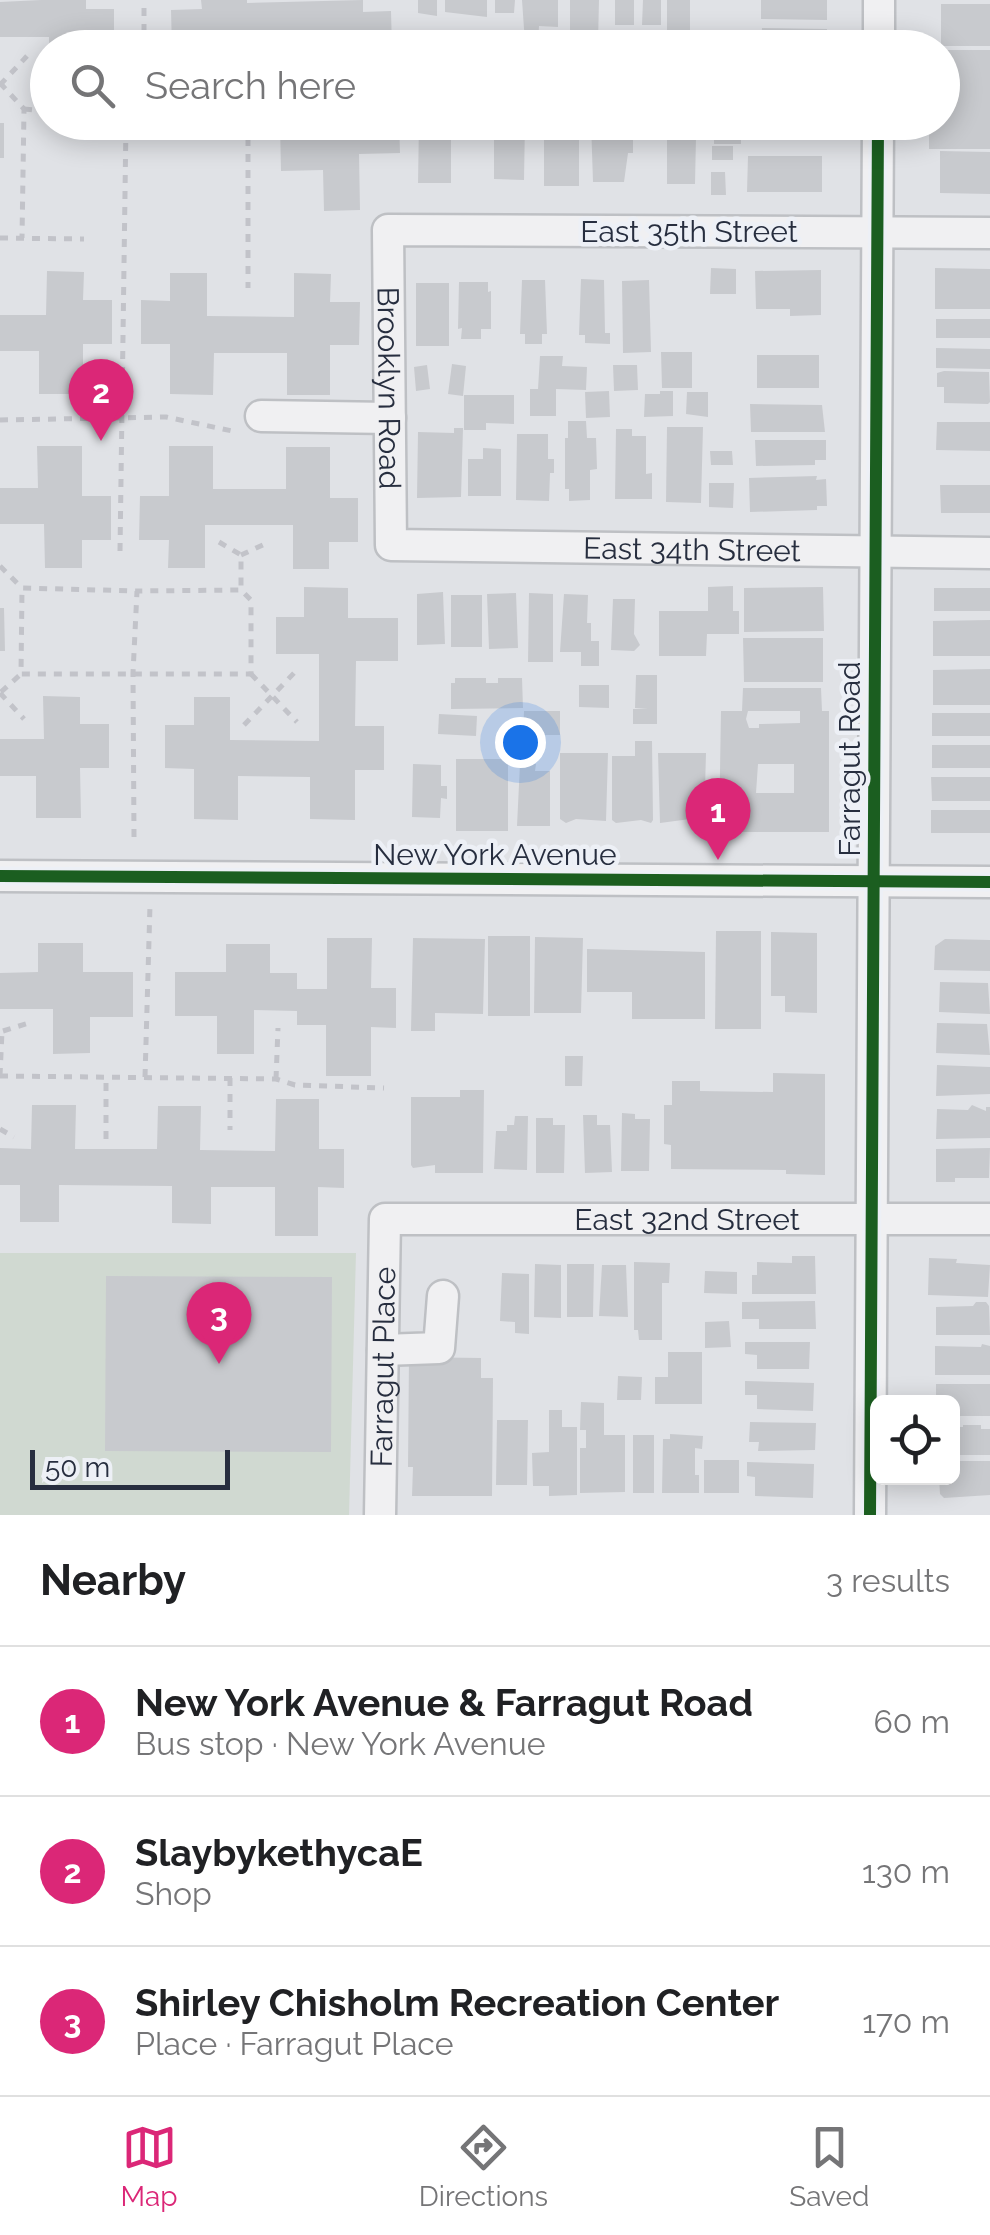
<!DOCTYPE html>
<html lang="en">
<head>
<meta charset="utf-8">
<style>
	body { margin:0; font-family:Raleway,sans-serif; background:#f6f6f6; color:#202124 }
	.controls { position:absolute; right:30px; bottom:30px; display:grid; overflow:hidden; border-radius:15px; box-shadow:0 5px 25px #0003 }
	.controls button { width:90px; height:90px; display:grid; place-items:center; padding:0; border:0; border-bottom:2px solid #e0e0e0; background:#fff; color:#202124; font:50px sans-serif }
	.scale { position:absolute; left:30px; bottom:25px; width:200px; box-sizing:border-box; padding-left:10px; border:5px solid #272e3f; border-top:0; font-size:28px; line-height:35px; white-space:nowrap; color:#272e3f; -webkit-text-stroke:8px #edf0f6; paint-order:stroke }
	.you { position:absolute; left:520px; top:742px; width:35px; height:35px; margin:-25px; border:8px solid #fff; border-radius:50%; background:#1a73e8; box-shadow:0 0 0 15px #1a73e833 }
	.badge { display:grid; place-items:center; width:65px; height:65px; border-radius:50%; background:#db2777; color:#fff; font-size:32px; font-weight:700 }
	.pin { position:absolute; translate:-50% -82px; filter:drop-shadow(0 2px 5px #0008) }
	.pin::after { content:''; position:absolute; top:52px; width:35px; height:30px; background:inherit; clip-path:polygon(0 0,100% 0,50% 100%) }
	.list { margin:0; padding:0; list-style:none }
	h2 { display:flex; justify-content:space-between; align-items:center; height:130px; margin:0; padding:0 40px; font-size:42px }
	h2 small { font-size:32px; font-weight:400; color:#757577 }
	.list li { display:grid; grid-template-columns:65px 1fr auto; gap:30px; align-items:center; box-sizing:border-box; height:150px; padding:0 40px; border-top:2px solid #e0e0e0 }
	.list b { display:block; font-size:38px; white-space:nowrap }
	.list p { margin:0; font-size:32px; white-space:nowrap; color:#757577 }
	.list em { font-size:32px; font-style:normal; color:#757577 }
	.icon { flex:none; width:55px; height:55px; fill:none; stroke:currentColor; stroke-width:2; stroke-linecap:round; stroke-linejoin:round }
	.map { position:relative; flex:none; width:990px; height:1515px; overflow:hidden }
	.search { position:absolute; background:#fff; box-shadow:0 5px 25px #0003; left:30px; right:30px; top:30px; height:110px; display:flex; align-items:center; gap:25px; box-sizing:border-box; padding:0 35px; border-radius:55px; color:#757577; font-size:38px }
	.sheet { height:580px; background:#fff }
	nav { display:flex; justify-content:space-around; align-items:center; box-sizing:border-box; height:140px; border-top:2px solid #e0e0e0; background:#fff; font-size:28px; color:#757577 }
	nav a { display:grid; justify-items:center; gap:5px }
	nav .on { color:#db2777 }
	.map>svg:first-child { display:block }
	.green { fill:#d0d9d1 }
	.building { fill:#c8cace; fill-rule:evenodd }
	.lines { fill:none; stroke-linecap:round; stroke-linejoin:round }
	.minor-casing { stroke:#bec0c4; stroke-width:35 }
	.path { stroke:#c2c3c9; stroke-width:5; stroke-dasharray:8 8; stroke-linecap:butt }
	.minor { stroke:#f0f0f2; stroke-width:30 }
	.cycleway-casing { stroke:#edf0f6; stroke-width:19 }
	.cycleway { stroke:#1b5e20; stroke-width:12 }
	.labels { text-anchor:middle; dominant-baseline:central; stroke-width:9; stroke-linejoin:round; paint-order:stroke }
	.street-label { font-size:30px; fill:#272e3f; stroke:#edf0f6 }
</style>
</head>
<body>
<div class="map">
<svg width="990" height="1515" viewBox="0 0 990 1515">
	<rect width="100%" height="100%" fill="#e0e2e6"/>
	<path class="green" d="M0,1253H356L349,1515H0Z"/>
	<g class="building">
		<path d="M41,0H86V9H114V48H49V37H0V2Z"/>
		<path d="M201,0H247V3L363,0V12L391,11L392,48H322V38L238,40V48H172L171,10L202,9Z"/>
		<path d="M418,0H437V16L418,13Z"/>
		<path d="M445,0H487V17L445,12Z"/>
		<path d="M495,0H515L514,13H495Z"/>
		<path d="M522,0H558V27L539,26L538,43H525Z"/>
		<path d="M570,0H599L598,43H570Z"/>
		<rect x="615" y="0" width="19" height="25"/>
		<path d="M643,0H661V25H642Z"/>
		<path d="M667,0H690V32L667,36Z"/>
		<path d="M761,0H827V20L761,19Z"/>
		<rect x="941" y="4" width="49" height="42"/>
		<path d="M762,28L827,29V48H761Z"/>
		<path d="M942,50H990V149H929V122H942Z"/>
		<path d="M399,122L400,153L359,154L360,210L324,211L323,170L281,171L280,124Z"/>
		<path d="M419,122H451V183H418Z"/>
		<path d="M494,122H525L524,180L494,179Z"/>
		<rect x="544" y="122" width="35" height="64"/>
		<path d="M591,122H628L627,139H633V153H628L624,182H593Z"/>
		<path d="M765,122H822V129H809V133H765Z"/>
		<rect x="0" y="123" width="4" height="35"/>
		<path d="M667,127H684L683,137H696L695,184H667Z"/>
		<rect x="714" y="128" width="27" height="16"/>
		<rect x="712" y="146" width="21" height="14"/>
		<path d="M940,151L990,152V194L940,193Z"/>
		<path d="M748,156H822V192H747Z"/>
		<path d="M711,172H725L726,195H711Z"/>
		<path d="M711,268L736,269V294H710Z"/>
		<path d="M935,268L990,269V309H935Z"/>
		<path d="M821,270V315L790,316V309H756L755,271Z"/>
		<path d="M47,271L84,272L83,300H112V344H83V394H39V351H0V315H46Z"/>
		<path d="M170,273H207V316L294,317V273L331,274L330,302H360L359,345H330V395H287V353H214L213,395L170,394V344H141V300L170,301Z"/>
		<path d="M581,279L604,280L605,333H610V344L585,343V335H579Z"/>
		<path d="M522,280H545L547,334H542V344H525V334H520Z"/>
		<path d="M649,280L651,352L623,353L622,281Z"/>
		<path d="M459,282H488V292L491,291V329H481V339H461L462,328L458,329Z"/>
		<rect x="416" y="283" width="33" height="63"/>
		<rect x="936" y="319" width="54" height="19"/>
		<path d="M936,348L990,349V369L936,368Z"/>
		<path d="M661,352H692V388H662Z"/>
		<rect x="757" y="355" width="62" height="33"/>
		<path d="M540,356H563L562,366L587,367L586,390L556,389V416H530V389H538Z"/>
		<path d="M452,364L466,366L463,396L448,394Z"/>
		<path d="M427,365L430,389L416,391L414,367Z"/>
		<path d="M613,365H637L638,390L614,391Z"/>
		<path d="M944,371L989,372L990,402L988,404L944,403V387H937V373Z"/>
		<path d="M609,391L610,417L586,418L585,392Z"/>
		<path d="M660,391H673V416L644,417L645,394H660Z"/>
		<path d="M687,392H708V417L686,414Z"/>
		<path d="M464,395H514V424L486,423V430H464Z"/>
		<path d="M750,404L822,405L825,432H751Z"/>
		<path d="M568,421H586L587,438H596L597,469L590,470V500L569,501V489H565V438H568Z"/>
		<path d="M937,422H990V451L936,450Z"/>
		<path d="M667,427H703L701,503L666,502Z"/>
		<path d="M454,428H463L461,497L417,498L418,432L454,433Z"/>
		<path d="M616,429H632V436H646V474L652,473V499H615Z"/>
		<path d="M517,434H548V459H554V473H550L549,501L516,500Z"/>
		<path d="M755,440H826V460H815V465L756,466Z"/>
		<path d="M37,446H82V496H111V540H82V568H45L44,524H0V488H38Z"/>
		<path d="M169,446H213V489H286V447H330V498H358V542H329V569H293V525H205V568H168L169,540H139L140,496H169Z"/>
		<path d="M483,448L501,449V496H468V459H483Z"/>
		<path d="M710,451H732L733,465H711Z"/>
		<path d="M817,476L816,480L826,479L827,506H817V510L750,512L749,478Z"/>
		<path d="M709,483H734L733,508L709,507Z"/>
		<path d="M940,485H990V513H941Z"/>
		<path d="M733,586V611H739V634H707L706,656H659V611H708V587Z"/>
		<path d="M304,587L348,588V618H398V661H356L355,726H384V770H355V820L310,819V777L238,776V820L194,819V769L165,768V725H194V697H230V740L319,741V654H276V617H304Z"/>
		<path d="M823,587L824,631L744,632V588Z"/>
		<rect x="934" y="588" width="56" height="23"/>
		<path d="M443,592L445,644L417,645V594Z"/>
		<path d="M516,593L518,648L489,649L487,594Z"/>
		<path d="M529,593L553,594V662H528Z"/>
		<path d="M564,594L588,595L587,623H591V641H599V666H581V652H560Z"/>
		<rect x="451" y="595" width="31" height="52"/>
		<path d="M613,599H635L634,634L640,645L634,651L611,650Z"/>
		<path d="M0,608H4L5,651H0Z"/>
		<path d="M990,620V656H933V621Z"/>
		<path d="M743,638H823V682H744Z"/>
		<path d="M990,669V705H933V670Z"/>
		<path d="M636,675H657V724H633V709H648L635,708Z"/>
		<path d="M455,678H486V683H498V678H522L523,708L451,709V683H455Z"/>
		<path d="M579,685H609V708L579,707Z"/>
		<path d="M743,688H821L822,711H829V832H719L721,711H742ZM748,711H800V723L759,724V728H749L746,719ZM758,764H794V793H756Z"/>
		<path d="M43,696L80,697V724H109V768H80L81,818H36V776H0V739H44Z"/>
		<path d="M524,711H560V735H523Z"/>
		<rect x="932" y="713" width="58" height="23"/>
		<path d="M439,714L477,716L476,736L438,734Z"/>
		<path d="M635,741H652L653,820L651,823L641,820L616,823L612,820V756H635Z"/>
		<rect x="932" y="745" width="58" height="23"/>
		<path d="M560,753H608L606,821L576,819L566,823L560,819Z"/>
		<path d="M658,753H706L704,824H693L690,819L660,823Z"/>
		<rect x="456" y="759" width="52" height="72"/>
		<path d="M413,764L441,765V786H447V799L441,798L440,818L412,817Z"/>
		<path d="M520,764H536L535,771H550V826H517Z"/>
		<path d="M931,777H990V801H932Z"/>
		<rect x="931" y="810" width="59" height="23"/>
		<path d="M716,931H761V1029H715Z"/>
		<path d="M771,932L817,933V1013L785,1012V996H771Z"/>
		<rect x="488" y="936" width="42" height="80"/>
		<path d="M535,937L583,938L581,1013H534Z"/>
		<path d="M327,938H372L371,988H396V1028L371,1027V1076H326V1025H297V1011L254,1010V1054H217V1016H175V972H226V944H270V973H297V989H327Z"/>
		<path d="M413,938L485,939L483,1014L435,1013V1031H411Z"/>
		<path d="M945,939L990,940V971L934,970L935,946Z"/>
		<path d="M38,943H83V972H133V1017H90V1053L53,1054V1009H0V973L38,972Z"/>
		<path d="M587,949L705,952V1019H632V992H587Z"/>
		<path d="M940,982L988,983L990,1014L939,1012Z"/>
		<path d="M937,1023L987,1024L990,1055L936,1053Z"/>
		<path d="M565,1056H583L582,1086H565Z"/>
		<path d="M937,1065L990,1067V1094L936,1096Z"/>
		<path d="M773,1073L825,1074V1175L786,1174V1170L671,1169V1145L664,1144V1105H672V1081H700V1091L773,1092Z"/>
		<path d="M460,1090H484L483,1173H435V1165L413,1168L411,1165V1097H460Z"/>
		<path d="M276,1099H319V1149H344V1188L318,1187V1236H275V1187H211V1224L172,1223V1186L59,1185V1222H20V1185H0V1148L31,1149L32,1105H76L75,1149H157L158,1106H201L200,1150L275,1151Z"/>
		<path d="M972,1105L986,1111V1107H990V1138L936,1139L937,1109L968,1110Z"/>
		<path d="M622,1113L635,1114V1119H650L649,1171H621Z"/>
		<path d="M583,1115H597V1125H610L612,1172L585,1173Z"/>
		<path d="M515,1116H528L527,1170L494,1169L496,1131H507V1125H514Z"/>
		<path d="M536,1118H553V1125H565L564,1173H536Z"/>
		<path d="M990,1148L989,1178H955V1182H936V1149Z"/>
		<path d="M792,1256H815L816,1294H752V1275H757V1262L792,1263Z"/>
		<path d="M929,1258L957,1259L956,1263L990,1265L988,1297L928,1295Z"/>
		<path d="M634,1262L670,1263L669,1283H662V1340H639L638,1330H634Z"/>
		<path d="M535,1264L561,1265V1318L534,1317Z"/>
		<path d="M567,1264H594L593,1317H567Z"/>
		<path d="M602,1265H626L628,1317L599,1316Z"/>
		<path d="M705,1271L737,1272V1294L704,1293Z"/>
		<path d="M502,1273L529,1274V1334L515,1333V1322L500,1321Z"/>
		<path d="M106,1276L332,1277L331,1452L105,1451Z"/>
		<path d="M815,1301L816,1329H759V1319H742V1302Z"/>
		<path d="M976,1302H986L989,1306L990,1335H936V1307L973,1306Z"/>
		<path d="M729,1321L731,1347L705,1348V1322Z"/>
		<path d="M745,1342H810L809,1369H757V1355L745,1354Z"/>
		<path d="M982,1344L990,1346V1375H935V1346L981,1347Z"/>
		<path d="M668,1352H702V1404H655V1377H668Z"/>
		<path d="M409,1357L481,1358V1378H493L492,1496H412L413,1467H408Z"/>
		<path d="M618,1376L642,1377L641,1400H617Z"/>
		<path d="M745,1381L814,1383L813,1411L757,1409V1395H745Z"/>
		<path d="M936,1384H990V1416H952V1402H936Z"/>
		<path d="M581,1402L604,1403V1435H625V1492L580,1493V1448H586V1430H580Z"/>
		<path d="M549,1410H562V1427H577V1495L549,1496V1486H533L532,1453L549,1452Z"/>
		<path d="M497,1420H528L527,1485H496Z"/>
		<path d="M750,1422L816,1423L815,1450L758,1451L759,1442H749Z"/>
		<path d="M963,1425H981V1429H990V1455H952V1427H963Z"/>
		<path d="M670,1434L703,1436L702,1449L695,1448V1475H699V1493H662L663,1439H670Z"/>
		<rect x="633" y="1435" width="21" height="58"/>
		<rect x="704" y="1460" width="35" height="33"/>
		<path d="M955,1461H990V1495L944,1498L940,1494L939,1478H952V1463Z"/>
		<path d="M747,1462L814,1464L813,1498L755,1496V1477L747,1476Z"/>
	</g>
	<g class="lines">
		<g class="minor-casing">
			<g id="minor">
				<path d="M879,48V0"/>
				<path id="s1" d="M990,233L388,230L391,545L990,553"/>
				<path d="M261,416L390,418"/>
				<path d="M0,876L990,882"/>
				<path d="M383,1350L439,1348L443,1296"/>
				<path id="s2" d="M380,1515L385,1219H990"/>
				<path d="M870,1515L878,122"/>
			</g>
		</g>
		<g class="path">
			<path d="M144,48V0"/>
			<path d="M0,83L24,109L22,238"/>
			<path d="M0,85L27,56"/>
			<path d="M24,109L48,111"/>
			<path d="M248,122V288"/>
			<path d="M0,238L84,239"/>
			<path d="M0,420L166,417L237,432"/>
			<path d="M219,542L241,555V590"/>
			<path d="M120,551L126,122"/>
			<path d="M241,555L265,544"/>
			<path d="M0,566L22,588"/>
			<path d="M251,674L297,722"/>
			<path d="M1,692L21,674"/>
			<path d="M0,693L24,719"/>
			<path d="M244,725L295,672"/>
			<path d="M134,837L133,673L137,591L22,588L21,674H251V600L241,590L137,591"/>
			<path d="M3,1031L32,1022"/>
			<path d="M0,1076L276,1079L295,1085L384,1088"/>
			<path d="M0,1076L2,1031"/>
			<path d="M145,1077L150,905"/>
			<path d="M230,1078V1130"/>
			<path d="M276,1079L278,1028"/>
			<path d="M0,1129L14,1137"/>
			<path d="M106,1139V1077"/>
		</g>
		<use href="#minor" class="minor"/>
		<g class="cycleway-casing">
			<g id="cycleway">
				<path d="M0,876L990,882"/>
				<path d="M870,1515L878,122"/>
			</g>
		</g>
		<use href="#cycleway" class="cycleway"/>
	</g>
	<g class="labels">
		<g class="street-label">
			<text x="689" y="231">East 35th Street</text>
			<text stroke="none"><textPath href="#s1" startOffset="760">Brooklyn Road</textPath></text>
			<text stroke="none"><textPath href="#s1" startOffset="1218">East 34th Street</textPath></text>
			<text transform="translate(849 759) rotate(-90)">Farragut Road</text>
			<text x="495" y="854">New York Avenue</text>
			<text stroke="none"><textPath href="#s2" startOffset="598">East 32nd Street</textPath></text>
			<text stroke="none"><textPath href="#s2" startOffset="148">Farragut Place</textPath></text>
		</g>
	</g>
</svg>
<div class="controls">
<button><svg class="icon" aria-label="locate" viewBox="0 0 24 24"><circle cx="12" cy="12" r="6"/><path d="M12 2v4M12 18v4M2 12h4M18 12h4"/></svg></button>
</div>
<div class="scale">50 m</div>
<div class="you"></div>
<div class="pin badge" style="left:718px;top:860px">1</div>
<div class="pin badge" style="left:101px;top:441px">2</div>
<div class="pin badge" style="left:219px;top:1364px">3</div>
<div class="search"><svg class="icon" aria-label="search" viewBox="0 0 24 24"><circle cx="10" cy="10" r="6"/><path d="M15 15l6 6"/></svg>Search here</div>
</div>
<section class="sheet">
<h2>Nearby<small>3 results</small></h2>
<ul class="list">
<li><span class="badge">1</span><div><b>New York Avenue &amp; Farragut Road</b><p>Bus stop · New York Avenue</p></div><em>60 m</em></li>
<li><span class="badge">2</span><div><b>SlaybykethycaE</b><p>Shop</p></div><em>130 m</em></li>
<li><span class="badge">3</span><div><b>Shirley Chisholm Recreation Center</b><p>Place · Farragut Place</p></div><em>170 m</em></li>
</ul>
</section>
<nav>
<a class="on"><svg class="icon" aria-label="map" viewBox="0 0 24 24"><path d="M3 6l6-2 6 2 6-2v14l-6 2-6-2-6 2zM9 4v14M15 6v14"/></svg>Map</a>
<a><svg class="icon" aria-label="directions" viewBox="0 0 24 24"><path d="M12 3l9 9-9 9-9-9zM9 14v-3h6M13 9l2 2-2 2"/></svg>Directions</a>
<a><svg class="icon" aria-label="saved" viewBox="0 0 24 24"><path d="M7 4h10v16l-5-4-5 4z"/></svg>Saved</a>
</nav>
</body>
</html>
